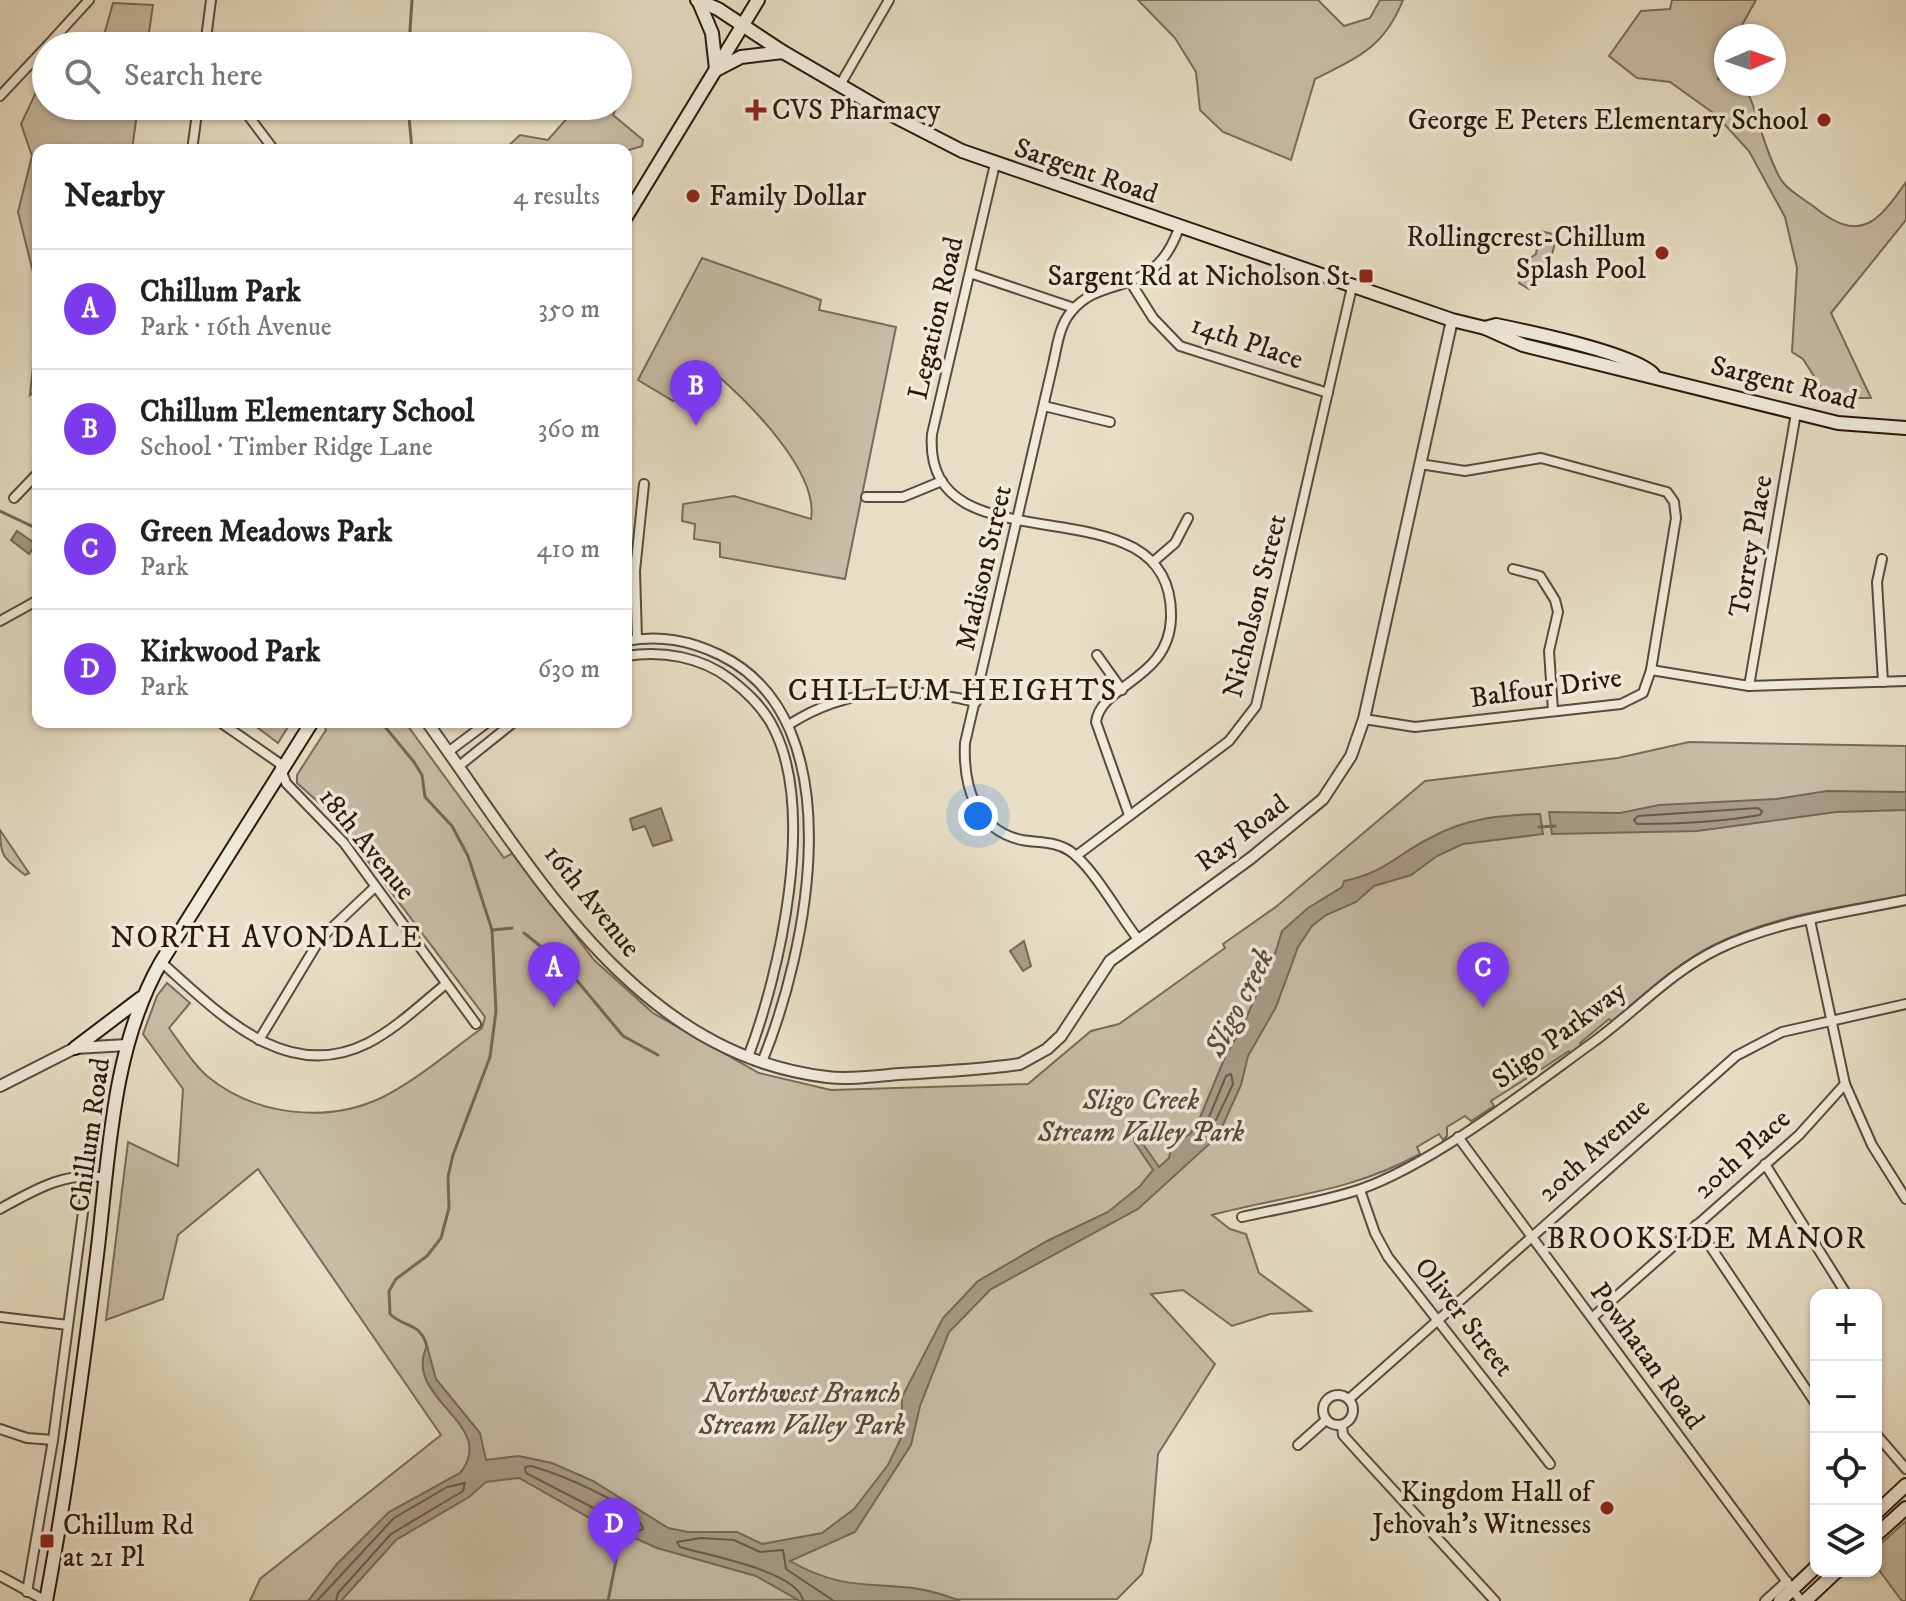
<!DOCTYPE html>
<html lang="en">
<head>
<meta charset="utf-8">
<style>
	body { margin:0; font-family:"IM FELL DW Pica",serif; background:#f2f2f2; color:#222 }
	.controls { position:absolute; right:24px; bottom:24px; display:grid; overflow:hidden; border-radius:16px; box-shadow:0 2px 6px #0004 }
	.controls button { width:72px; height:72px; display:grid; place-items:center; padding:0; border:0; border-bottom:2px solid #e0e0e0; background:#fff; color:#222; font:40px sans-serif }
	.compass { position:absolute; left:1714px; top:24px; width:72px; height:72px; border-radius:50%; background:#fff; box-shadow:0 2px 6px #0004; rotate:88deg }
	.you { position:absolute; left:978px; top:816px; width:28px; height:28px; margin:-20px; border:6px solid #fff; border-radius:50%; background:#1a73e8; box-shadow:0 0 0 12px #1a73e833 }
	.badge { display:grid; place-items:center; width:52px; height:52px; border-radius:50%; background:#7c3aed; color:#fff; font-size:26px; font-weight:700 }
	.pin { position:absolute; translate:-50% -66px; filter:drop-shadow(0 2px 4px #0008) }
	.pin::after { content:''; position:absolute; top:42px; width:28px; height:24px; background:inherit; clip-path:polygon(0 0,100% 0,50% 100%) }
	.list { margin:0; padding:0; list-style:none }
	h2 { display:flex; justify-content:space-between; align-items:center; height:104px; margin:0; padding:0 32px; font-size:34px }
	h2 small { font-size:26px; font-weight:400; color:#767676 }
	.list li { display:grid; grid-template-columns:52px 1fr auto; gap:24px; align-items:center; box-sizing:border-box; height:120px; padding:0 32px; border-top:2px solid #e0e0e0 }
	.list b { display:block; font-size:30px; white-space:nowrap }
	.list p { margin:0; font-size:26px; white-space:nowrap; color:#767676 }
	.list em { font-size:26px; font-style:normal; color:#767676 }
	.icon { flex:none; width:44px; height:44px; fill:none; stroke:currentColor; stroke-width:2; stroke-linecap:round; stroke-linejoin:round }
	.map { position:relative; flex:none; width:1906px; height:1601px; overflow:hidden }
	.search { position:absolute; background:#fff; box-shadow:0 2px 6px #0004; left:32px; top:32px; width:600px; height:88px; display:flex; align-items:center; gap:20px; box-sizing:border-box; padding:0 28px; border-radius:44px; color:#767676; font-size:30px }
	.panel { position:absolute; background:#fff; box-shadow:0 2px 6px #0004; left:32px; top:144px; width:600px; height:584px; border-radius:16px }
	.map>svg:first-child { display:block }
	.green { fill:#c8bca5; stroke:#7a6a58; stroke-width:2 }
	.water { fill:#a89b86; stroke:#766755; stroke-width:2 }
	.lines { fill:none; stroke-linecap:round; stroke-linejoin:round }
	.shore { stroke:#6a5a48; stroke-width:2 }
	.stream { stroke:#766755; stroke-width:3 }
	.minor-casing { stroke:#5b4a3a; stroke-width:12 }
	.tertiary-casing { stroke:#5b4a3a; stroke-width:14 }
	.secondary-casing { stroke:#2c180b; stroke-width:16 }
	.minor { stroke:#f0ead9; stroke-width:8 }
	.tertiary { stroke:#f0ead9; stroke-width:10 }
	.secondary { stroke:#f0ead9; stroke-width:12 }
	.poi-dot { fill:#8f2418; stroke:#f0ead9; stroke-width:3 }
	.labels { text-anchor:middle; dominant-baseline:central; stroke-width:7; stroke-linejoin:round; paint-order:stroke }
	.poi-label { font-size:28px; fill:#2c180b; stroke:#f0ead9; text-anchor:end }
	.street-label { font-size:28px; fill:#2c180b; stroke:#f0ead9 }
	.park-label { font-size:28px; font-style:italic; fill:#5b4939; stroke:#f0ead9 }
	.neighbourhood-label { font-size:30px; letter-spacing:2px; fill:#2c180b; stroke:#f0ead9 }
	.water-label { font-size:30px; font-style:italic; fill:#5e4c3c; stroke:#f0ead9 }
</style>
</head>
<body>
<div class="map">
<svg width="1906" height="1601" viewBox="0 0 1906 1601">
	<rect width="100%" height="100%" fill="#e8dec5"/>
	<filter id="stains"><feTurbulence type="fractalNoise" baseFrequency=".0025" numOctaves="4"/><feColorMatrix values="0 0 0 0 .2 0 0 0 0 .09 0 0 0 0 .02 0 0 0 .5 -.17"/></filter>
	<radialGradient id="worn" r=".72"><stop offset=".6" stop-color="#630" stop-opacity="0"/><stop offset="1" stop-color="#630" stop-opacity=".3"/></radialGradient>
	<g class="green">
		<path d="M1138,0H1318L1344,26L1370,18L1380,0H1403C1384,48 1358,57 1315,79L1291,160L1223,132L1200,110L1196,72L1175,38Z"/>
		<path d="M1672,0H1756L1736,36H1726V52L1718,79L1749,95C1760,123 1765,151 1780,178C1786,189 1802,198 1813,206C1859,244 1877,224 1906,182V220L1831,313L1871,398H1828L1803,359L1792,352L1797,268L1785,217L1749,151L1716,115L1670,82L1637,78L1609,56L1641,11L1670,9Z"/>
		<path d="M113,3L153,5L147,46H101Z"/>
		<path d="M46,86V106H138L132,150H38V292L18,212L32,156L21,124L37,90Z"/>
		<path d="M609,106H617L613,115L643,140L642,146L626,151L504,150L520,135L548,140L569,116L607,113Z"/>
		<path d="M1540,231L1557,235L1550,262L1542,270L1543,277L1529,289L1519,283L1528,260L1536,254Z"/>
		<path d="M702,258L821,300L819,310L896,327L845,579L720,557V543L694,539L695,524L682,521L683,504L734,496L811,519C819,472 750,404 716,374L673,401L638,380Z"/>
		<path d="M38,317V388L30,395Z"/>
		<path d="M250,722H291L278,743Z"/>
		<path d="M323,722H405L504,858L513,853L594,960L653,1013L759,1073L831,1090L1028,1084L1091,1031L1119,1024L1225,948L1223,944L1277,906L1425,781L1618,758L1689,742L1906,746V895C1840,908 1770,915 1710,947C1673,967 1643,995 1612,1022L1609,1019L1580,1043L1582,1047L1572,1055L1569,1051L1537,1072L1539,1076L1534,1080L1530,1076L1491,1101L1494,1106L1471,1121L1465,1116L1447,1127V1136L1443,1140L1439,1134L1417,1147L1420,1154C1348,1193 1287,1195 1212,1215L1230,1229L1246,1234L1259,1273L1311,1311L1270,1314L1232,1326L1183,1290L1151,1294L1215,1364L1158,1454L1151,1539L1142,1574L1117,1599L250,1601L260,1579L441,1435L258,1169L178,1235L163,1299L106,1320L128,1142L178,1166L183,1089L143,1034L157,996L167,983L190,1003L169,1028C181,1044 192,1063 207,1076C254,1115 325,1124 381,1098C417,1080 449,1052 482,1028L485,1017L334,816L297,783V775L326,730Z"/>
		<path d="M0,830L29,873L25,875C4,858 0,857 0,830Z"/>
		<path d="M1906,1521V1601H1902L1876,1566V1548Z"/>
	</g>
	<g class="water">
		<path d="M17,531L36,544L29,554L11,540Z"/>
		<path d="M1827,791L1906,792V810L1836,812L1697,831L1552,834L1549,812L1620,813L1659,805L1776,799Z"/>
		<path d="M661,808L672,840L653,846L645,826L633,830L630,819Z"/>
		<path d="M1540,814L1543,834L1463,844L1437,856L1411,875L1374,886L1356,902L1326,915L1312,926L1298,947L1276,1007L1248,1056L1241,1085L1218,1136L1138,1209L991,1289L949,1332L920,1406L911,1445L855,1532L790,1561C860,1601 890,1572 960,1601H800L756,1576L657,1548L588,1517L519,1478L486,1482L469,1497L396,1540L341,1601H308L337,1564L389,1512L460,1473C500,1424 401,1399 427,1346L436,1379L480,1433L486,1460L519,1456L552,1463L593,1481L668,1528L688,1532H737L762,1544L822,1533L854,1509L888,1465L902,1436V1397L943,1318L978,1281L1047,1241L1108,1212L1140,1186L1153,1170L1135,1143L1131,1122L1137,1121L1139,1138L1159,1167L1169,1158L1172,1144L1190,1134L1199,1120L1225,1057L1242,1027L1276,951L1282,931L1308,908L1342,887L1344,881C1385,873 1397,854 1432,837C1467,818 1501,815 1540,814Z"/>
		<path d="M1024,941L1031,966L1023,971L1010,951Z"/>
	</g>
	<g class="lines">
		<g class="shore">
			<path d="M1758,808L1762,811L1760,815C1719,822 1678,824 1637,824L1634,820L1638,816Z"/>
			<path d="M1231,1074L1233,1084L1216,1120L1211,1122L1209,1117L1226,1076Z"/>
			<path d="M531,1466C556,1473 636,1504 643,1529L638,1531L526,1473L525,1467Z"/>
			<path d="M317,1601L394,1518L447,1487L465,1483L463,1491L391,1534L338,1593L336,1601"/>
			<path d="M803,1601C799,1571 705,1555 680,1547L677,1542L701,1538L734,1540L760,1552L783,1550L786,1569L834,1601"/>
		</g>
		<g class="stream">
			<path d="M409,46L412,0"/>
			<path d="M408,106L412,150"/>
			<path d="M0,511L38,529"/>
			<path d="M381,722L414,762L422,775L425,797L452,826L468,856L492,930L496,1011L490,1057L453,1155L448,1177L449,1208L441,1238L427,1256L396,1279L389,1291L390,1314C406,1329 421,1322 427,1347"/>
			<path d="M1539,827L1555,826"/>
			<path d="M492,930L512,928"/>
			<path d="M524,933L564,965L623,1036L658,1055"/>
			<path d="M608,1601L622,1530"/>
		</g>
		<g class="minor-casing">
			<g id="minor">
				<path d="M47,46L89,0"/>
				<path d="M205,46L211,0"/>
				<path d="M840,85L889,0"/>
				<path d="M0,96L46,47"/>
				<path d="M241,106L274,150"/>
				<path d="M192,150L198,106"/>
				<path d="M995,164L932,434C921,578 1175,472 1171,618C1169,680 1101,684 1096,722L1129,815"/>
				<path d="M970,273L1074,308"/>
				<path d="M1131,283L1153,318L1180,346L1328,393"/>
				<path d="M1044,406L1110,422"/>
				<path d="M866,497H903L942,481"/>
				<path d="M14,498L38,473"/>
				<path d="M1882,559L1877,582L1883,682"/>
				<path d="M1153,562L1175,543L1188,518"/>
				<path d="M1513,569L1540,576L1555,600L1558,612L1549,651L1553,711"/>
				<path d="M0,621L38,600"/>
				<path d="M637,639L635,571L644,484"/>
				<path d="M626,641C660,635 689,640 720,655C856,721 807,952 762,1062"/>
				<path d="M1097,655L1122,690"/>
				<path d="M626,656C662,650 701,657 730,679C748,693 764,708 774,729C816,813 780,973 748,1057"/>
				<path d="M1651,670L1749,686L1906,681"/>
				<path d="M1749,686L1796,413"/>
				<path d="M1364,719L1415,727L1621,704L1643,693L1651,670L1676,518L1674,502L1667,492L1541,458L1465,471L1420,464"/>
				<path d="M220,722L279,763L286,783L344,843L476,1024"/>
				<path d="M790,724C848,687 911,686 976,702"/>
				<path d="M448,752L488,722"/>
				<path d="M459,766L514,722"/>
				<path d="M1076,856L1229,741L1256,706L1352,287"/>
				<path d="M1810,920L1845,1084L1872,1145L1906,1199"/>
				<path d="M1138,939C1119,915 1093,867 1070,851C1055,841 1038,843 1022,840C975,830 963,785 965,743L1053,364C1057,347 1059,326 1071,312C1103,272 1153,301 1179,228"/>
				<path d="M161,962C218,1012 285,1085 368,1043C397,1028 421,1004 446,984"/>
				<path d="M259,1040L320,939L375,887"/>
				<path d="M1458,1137L1801,1601"/>
				<path d="M1765,1164L1847,1295"/>
				<path d="M1360,1190L1375,1233L1388,1257L1550,1464"/>
				<path d="M0,1209C34,1190 67,1170 107,1178"/>
				<path d="M1242,1217C1281,1208 1323,1202 1361,1189C1434,1163 1527,1090 1592,1043C1635,1012 1669,973 1718,949C1776,921 1843,913 1906,900"/>
				<path d="M1696,1225L1816,1404"/>
				<path d="M0,1317L68,1325"/>
				<path d="M1593,1317L1799,1135L1845,1084"/>
				<path d="M1876,1345V1394"/>
				<circle cx="1338" cy="1410" r="15"/>
				<path d="M1349,1399L1736,1056L1782,1032L1906,1004"/>
				<path d="M1342,1425L1343,1435L1361,1455L1495,1601"/>
				<path d="M0,1429L27,1438L53,1440"/>
				<path d="M1876,1434L1906,1469"/>
				<path d="M1298,1445L1326,1420"/>
				<path d="M0,1576L46,1601"/>
				<path d="M27,1592L53,1440L88,1174"/>
				<path d="M1765,1601L1787,1581"/>
			</g>
		</g>
		<g class="tertiary-casing">
			<g id="tertiary">
				<path d="M427,722C531,865 632,1054 827,1077C850,1080 876,1076 899,1074C940,1072 980,1070 1020,1064L1047,1049L1061,1036L1110,961L1251,858L1323,799L1351,756L1364,719L1452,320"/>
				<path d="M0,1086L75,1048L127,1045"/>
			</g>
		</g>
		<g class="secondary-casing">
			<g id="secondary">
				<path d="M697,0L718,9L783,52L886,112L962,151L1452,320L1485,328L1523,345L1838,423L1906,428"/>
				<path d="M698,0L712,33L716,69"/>
				<path d="M718,69L741,57L783,52"/>
				<path d="M626,217L758,0"/>
				<path d="M1485,328L1496,325C1530,332 1632,353 1653,374"/>
				<path d="M75,1048L141,998"/>
				<path d="M1876,1513L1906,1485"/>
				<path d="M1876,1535L1906,1508"/>
				<path d="M46,1601C67,1489 82,1376 96,1263C109,1163 110,1051 161,962L312,722"/>
				<path d="M1780,1601L1816,1567"/>
				<path d="M1805,1601L1837,1571"/>
			</g>
		</g>
		<use href="#minor" class="minor"/>
		<use href="#tertiary" class="tertiary"/>
		<use href="#secondary" class="secondary"/>
	</g>
	<g class="poi-dot">
		<path d="M752 98h8v8h8v8h-8v8h-8v-8h-8v-8h8z"/>
		<circle cx="1824" cy="120" r="8"/>
		<circle cx="693" cy="196" r="8"/>
		<circle cx="1662" cy="253" r="8"/>
		<rect x="1358" y="268" width="16" height="16" rx="4"/>
		<circle cx="1607" cy="1508" r="8"/>
		<rect x="39" y="1533" width="16" height="16" rx="4"/>
	</g>
	<g class="labels">
		<g class="poi-label">
			<text x="772" y="110" text-anchor="start">CVS Pharmacy</text>
			<text x="1808" y="120">George E Peters Elementary School</text>
			<text x="709" y="196" text-anchor="start">Family Dollar</text>
			<text x="1646" y="237">Rollingcrest-Chillum<tspan x="1646" dy="32">Splash Pool</tspan></text>
			<text x="1350" y="276">Sargent Rd at Nicholson St</text>
			<text x="1591" y="1492">Kingdom Hall of<tspan x="1591" dy="32">Jehovah’s Witnesses</tspan></text>
			<text x="63" y="1525" text-anchor="start">Chillum Rd<tspan x="63" dy="32">at 21 Pl</tspan></text>
		</g>
		<g class="street-label">
			<text transform="translate(1086 171) rotate(19)">Sargent Road</text>
			<text transform="translate(936 318) rotate(-77)">Legation Road</text>
			<text transform="translate(1247 342) rotate(19)">14th Place</text>
			<text transform="translate(1784 383) rotate(14)">Sargent Road</text>
			<text transform="translate(1751 546) rotate(-80)">Torrey Place</text>
			<text transform="translate(984 568) rotate(-77)">Madison Street</text>
			<text transform="translate(1255 606) rotate(-76)">Nicholson Street</text>
			<text transform="translate(1546 688) rotate(-8)">Balfour Drive</text>
			<text transform="translate(1242 833) rotate(-37)">Ray Road</text>
			<text transform="translate(367 844) rotate(51)">18th Avenue</text>
			<text transform="translate(592 901) rotate(51)">16th Avenue</text>
			<text transform="translate(1559 1035) rotate(-37)">Sligo Parkway</text>
			<text transform="translate(90 1135) rotate(-82)">Chillum Road</text>
			<text transform="translate(1594 1150) rotate(-42)">20th Avenue</text>
			<text transform="translate(1742 1154) rotate(-42)">20th Place</text>
			<text transform="translate(1464 1317) rotate(52)">Oliver Street</text>
			<text transform="translate(1647 1356) rotate(54)">Powhatan Road</text>
		</g>
		<g class="park-label">
			<text x="1141" y="1100">Sligo Creek<tspan x="1141" dy="32">Stream Valley Park</tspan></text>
			<text x="802" y="1393">Northwest Branch<tspan x="802" dy="32">Stream Valley Park</tspan></text>
		</g>
		<g class="neighbourhood-label">
			<text x="953" y="691">CHILLUM HEIGHTS</text>
			<text x="267" y="938">NORTH AVONDALE</text>
			<text x="1707" y="1239">BROOKSIDE MANOR</text>
		</g>
		<g class="water-label">
			<text transform="translate(1240 1003) rotate(-63)">Sligo creek</text>
		</g>
	</g>
	<rect width="100%" height="100%" filter="url(#stains)"/>
	<rect width="100%" height="100%" fill="url(#worn)"/>
</svg>
<div class="controls">
<button>+</button>
<button>−</button>
<button><svg class="icon" aria-label="locate" viewBox="0 0 24 24"><circle cx="12" cy="12" r="6"/><path d="M12 2v4M12 18v4M2 12h4M18 12h4"/></svg></button>
<button><svg class="icon" aria-label="layers" viewBox="0 0 24 24"><path d="M12 4l9 5-9 5-9-5zM3 14l9 5 9-5"/></svg></button>
</div>
<svg class="compass" viewBox="-18 -18 36 36"><path d="M0-13l5 13h-10z" fill="#e53935"/><path d="M0 13l5-13h-10z" fill="#767676"/></svg>
<div class="you"></div>
<div class="pin badge" style="left:554px;top:1008px">A</div>
<div class="pin badge" style="left:696px;top:426px">B</div>
<div class="pin badge" style="left:1483px;top:1008px">C</div>
<div class="pin badge" style="left:614px;top:1564px">D</div>
<div class="search"><svg class="icon" aria-label="search" viewBox="0 0 24 24"><circle cx="10" cy="10" r="6"/><path d="M15 15l6 6"/></svg>Search here</div>
<section class="panel">
<h2>Nearby<small>4 results</small></h2>
<ul class="list">
<li><span class="badge">A</span><div><b>Chillum Park</b><p>Park · 16th Avenue</p></div><em>350 m</em></li>
<li><span class="badge">B</span><div><b>Chillum Elementary School</b><p>School · Timber Ridge Lane</p></div><em>360 m</em></li>
<li><span class="badge">C</span><div><b>Green Meadows Park</b><p>Park</p></div><em>410 m</em></li>
<li><span class="badge">D</span><div><b>Kirkwood Park</b><p>Park</p></div><em>630 m</em></li>
</ul>
</section>
</div>
</body>
</html>
